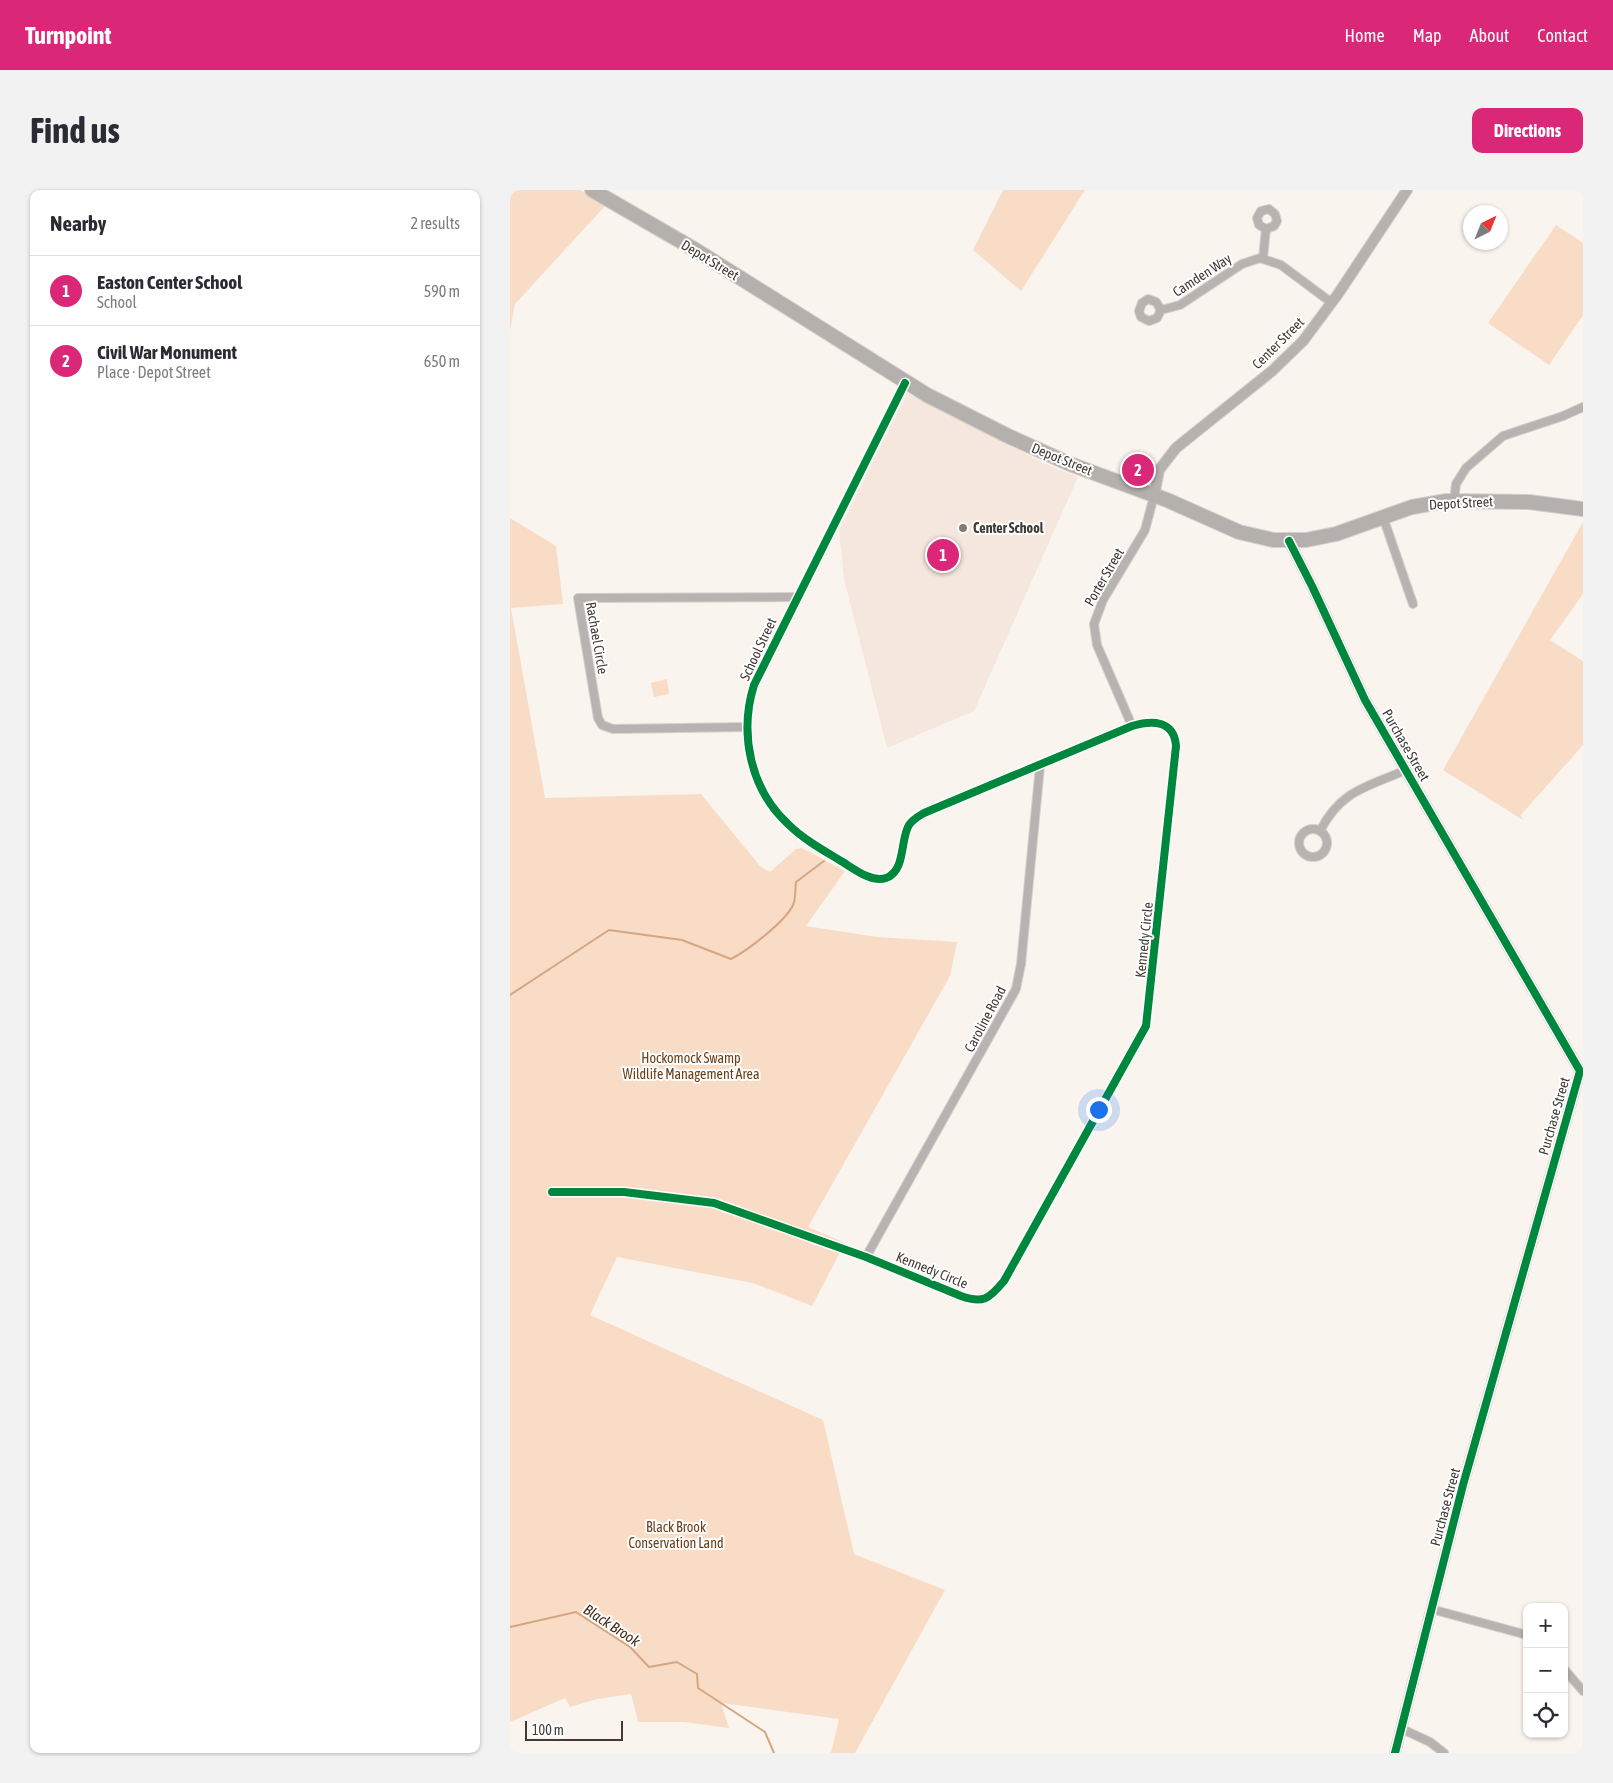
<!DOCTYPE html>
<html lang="en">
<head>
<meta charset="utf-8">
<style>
	body { margin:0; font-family:"Asap Condensed",sans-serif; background:#f2f2f3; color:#2b2b33 }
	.controls { position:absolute; right:15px; bottom:15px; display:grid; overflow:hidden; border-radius:10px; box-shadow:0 1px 4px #0004 }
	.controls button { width:45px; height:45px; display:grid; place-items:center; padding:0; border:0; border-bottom:1px solid #e1e1e2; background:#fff; color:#2b2b33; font:25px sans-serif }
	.compass { position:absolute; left:953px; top:15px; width:45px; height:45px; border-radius:50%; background:#fff; box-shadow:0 1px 4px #0004; rotate:43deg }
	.scale { position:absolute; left:15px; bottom:12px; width:98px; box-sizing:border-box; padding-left:5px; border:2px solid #413a35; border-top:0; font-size:14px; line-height:18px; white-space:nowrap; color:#413a35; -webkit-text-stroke:4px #fff; paint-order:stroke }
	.you { position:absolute; left:588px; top:919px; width:18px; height:18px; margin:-12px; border:4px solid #fff; border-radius:50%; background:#1a73e8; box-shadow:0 0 0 8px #1a73e833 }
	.badge { display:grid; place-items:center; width:32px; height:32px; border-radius:50%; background:#db2777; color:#fff; font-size:16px; font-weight:700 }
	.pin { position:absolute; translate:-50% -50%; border:2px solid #fff; box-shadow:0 1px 5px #0006 }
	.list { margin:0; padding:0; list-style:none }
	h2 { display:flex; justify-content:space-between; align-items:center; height:65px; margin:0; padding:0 20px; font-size:21px }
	h2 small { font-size:16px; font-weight:400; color:#7c7c81 }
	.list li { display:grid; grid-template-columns:32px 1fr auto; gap:15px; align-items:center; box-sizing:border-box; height:70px; padding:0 20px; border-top:1px solid #e1e1e2 }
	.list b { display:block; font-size:19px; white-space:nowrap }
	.list p { margin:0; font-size:16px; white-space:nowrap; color:#7c7c81 }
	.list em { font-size:16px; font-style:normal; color:#7c7c81 }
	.icon { flex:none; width:28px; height:28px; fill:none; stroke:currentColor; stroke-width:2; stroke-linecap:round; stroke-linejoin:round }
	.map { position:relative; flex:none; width:1073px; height:1563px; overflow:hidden; border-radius:10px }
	header { display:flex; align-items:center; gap:30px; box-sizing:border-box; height:70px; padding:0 25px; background:#db2777; color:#fff }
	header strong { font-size:24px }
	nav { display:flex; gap:28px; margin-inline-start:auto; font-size:18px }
	.intro { display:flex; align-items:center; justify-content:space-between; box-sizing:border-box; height:120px; padding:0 30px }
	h1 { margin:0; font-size:35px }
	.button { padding:12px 22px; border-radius:10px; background:#db2777; color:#fff; font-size:18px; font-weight:700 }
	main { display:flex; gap:30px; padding:0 30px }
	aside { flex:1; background:#fff; border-radius:10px; box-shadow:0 1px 4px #0004 }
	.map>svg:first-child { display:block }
	.built { fill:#f5e7dd }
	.green { fill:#f8dcc6 }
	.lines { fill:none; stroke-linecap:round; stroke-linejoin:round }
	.stream { stroke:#d5a680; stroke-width:2 }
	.street-casing { stroke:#d4cfcb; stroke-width:10 }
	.secondary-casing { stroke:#d4cfcb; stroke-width:12 }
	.highway-casing { stroke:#d4cfcb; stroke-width:16 }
	.street { stroke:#b7b3b1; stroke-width:8 }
	.secondary { stroke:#b6b3af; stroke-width:10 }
	.highway { stroke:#b4b0ad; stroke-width:14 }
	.cycleway-casing { stroke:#fff; stroke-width:11 }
	.cycleway { stroke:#00873e; stroke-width:8 }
	.poi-dot { fill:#827b76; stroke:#fff; stroke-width:2 }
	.labels { text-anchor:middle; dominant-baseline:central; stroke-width:4; stroke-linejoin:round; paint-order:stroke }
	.street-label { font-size:14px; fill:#413a35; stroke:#fff }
	.poi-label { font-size:14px; font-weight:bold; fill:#413a35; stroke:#fff; text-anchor:start }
	.park-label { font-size:14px; fill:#6c4019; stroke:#fff }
	.water-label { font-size:15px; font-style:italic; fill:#472c15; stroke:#fff }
</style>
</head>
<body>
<header>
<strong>Turnpoint</strong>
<nav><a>Home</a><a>Map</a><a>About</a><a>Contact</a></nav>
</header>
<div class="intro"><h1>Find us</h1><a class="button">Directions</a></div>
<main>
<aside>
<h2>Nearby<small>2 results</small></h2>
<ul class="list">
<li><span class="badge">1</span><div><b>Easton Center School</b><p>School</p></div><em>590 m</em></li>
<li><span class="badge">2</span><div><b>Civil War Monument</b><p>Place · Depot Street</p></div><em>650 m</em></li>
</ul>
</aside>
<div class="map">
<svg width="1073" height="1563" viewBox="0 0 1073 1563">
	<rect width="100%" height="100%" fill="#faf4ef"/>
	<path class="built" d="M397,203L536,274L568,287L464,521L377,558L334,389L329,340Z"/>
	<g class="green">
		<path d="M0,0H70L96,15L5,114L0,140Z"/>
		<path d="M493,0H575L511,101L463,60Z"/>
		<path d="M1046,35L1073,53V125L1039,175L978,133Z"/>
		<path d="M0,328L46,356L53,414L1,418L35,608L191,604L250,676L260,682L286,659L292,658L335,681L296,736L367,747L447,752L440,786L298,1037L335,1053L302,1116L243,1093L107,1067L80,1125L313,1230L344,1364L435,1400L345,1563H321L329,1529L211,1513L219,1538L174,1532H128L121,1504L87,1509L60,1517L55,1508L0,1532Z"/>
		<path d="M1073,332V404L1040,450L1073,471V555L1011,625L1013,630L933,580Z"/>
		<path d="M157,489L159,504L144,507L141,493Z"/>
	</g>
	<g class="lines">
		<g class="stream">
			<path d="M0,805L99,740L172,750L221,769C237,761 276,731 283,715C286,709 285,699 286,692L314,671"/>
			<path d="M0,1437L66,1422L120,1457L139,1477L167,1472L187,1484L188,1498L255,1542L264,1563"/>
		</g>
		<g class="street-casing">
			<g id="street">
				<path d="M753,68L756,39L764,36L767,31L765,24L759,19L751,21L747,28L749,35L756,39"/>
				<path d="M651,120L647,128L639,131L631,127L629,121L632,113L638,109L646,112L651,120L670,115L732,74L750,68L771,75L822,113"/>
				<path d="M944,311L946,294L956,278L993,246L1053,226L1073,217"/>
				<path d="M873,327L903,414"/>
				<path d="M622,536L587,455L584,434L593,410L635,340L644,306"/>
				<path d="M237,537L103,539L92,535L88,528L68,408L287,407"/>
				<circle cx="803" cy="653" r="14"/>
				<path d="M810,641C831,600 857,597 896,580"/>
				<path d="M42,1002H114L204,1013L356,1067L451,1106C473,1114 479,1109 494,1091L636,836L666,556C664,530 642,530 622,536L414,623C409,626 403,629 399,635C390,649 396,681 376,688C361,693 343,678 331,671C313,660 293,649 278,634C240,599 229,543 244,495L395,193"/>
				<path d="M356,1067L506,799L511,774L530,576"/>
				<path d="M921,1419L1017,1445"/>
				<path d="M1054,1479L1073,1501"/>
				<path d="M892,1539L920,1552L934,1563"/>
			</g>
		</g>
		<g class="secondary-casing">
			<g id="secondary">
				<path d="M644,306L649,280L666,258L762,181L793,151L828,104L897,0"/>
				<path d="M779,351L802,396L855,510L1070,881L953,1295L885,1563"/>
			</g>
		</g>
		<g class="highway-casing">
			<path id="highway" d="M82,0L184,59L417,205L498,246L560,274L657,310L729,342L763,350H796L826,344L902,317L937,311L1019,312L1073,319"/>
		</g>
		<use href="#street" class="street"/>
		<use href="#secondary" class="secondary"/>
		<use href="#highway" class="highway"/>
		<g class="cycleway-casing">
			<g id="cycleway">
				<path d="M779,351L802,396L855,510L1070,881L953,1295L885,1563"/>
				<path d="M42,1002H114L204,1013L356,1067L451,1106C473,1114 479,1109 494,1091L636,836L666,556C664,530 642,530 622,536L414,623C409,626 403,629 399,635C390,649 396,681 376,688C361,693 343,678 331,671C313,660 293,649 278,634C240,599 229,543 244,495L395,193"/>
			</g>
		</g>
		<use href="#cycleway" class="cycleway"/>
	</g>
	<circle class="poi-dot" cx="453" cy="338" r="5"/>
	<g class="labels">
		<g class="street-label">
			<text transform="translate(200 70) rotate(31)">Depot Street</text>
			<text transform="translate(692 85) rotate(-33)">Camden Way</text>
			<text transform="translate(768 153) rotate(-45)">Center Street</text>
			<text transform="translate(552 269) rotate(22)">Depot Street</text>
			<text transform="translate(951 313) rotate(-3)">Depot Street</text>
			<text transform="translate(594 387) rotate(-60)">Porter Street</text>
			<text transform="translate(87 448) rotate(80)">Rachael Circle</text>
			<text transform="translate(248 459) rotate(-65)">School Street</text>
			<text transform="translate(896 555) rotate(60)">Purchase Street</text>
			<text transform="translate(634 750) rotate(-84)">Kennedy Circle</text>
			<text transform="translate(475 829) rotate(-62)">Caroline Road</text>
			<text transform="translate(1044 926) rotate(-74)">Purchase Street</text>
			<text transform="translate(422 1080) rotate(22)">Kennedy Circle</text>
			<text transform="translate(935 1317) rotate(-75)">Purchase Street</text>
		</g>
		<g class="poi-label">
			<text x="463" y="338">Center School</text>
		</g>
		<g class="park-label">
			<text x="181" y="868">Hockomock Swamp<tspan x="181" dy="16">Wildlife Management Area</tspan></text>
			<text x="166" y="1337">Black Brook<tspan x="166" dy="16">Conservation Land</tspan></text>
		</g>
		<g class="water-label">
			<text transform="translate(102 1435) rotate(33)">Black Brook</text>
		</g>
	</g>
</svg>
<div class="controls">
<button>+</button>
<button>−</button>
<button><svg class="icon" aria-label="locate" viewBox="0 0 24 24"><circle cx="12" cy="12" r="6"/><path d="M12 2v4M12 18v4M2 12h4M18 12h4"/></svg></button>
</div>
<svg class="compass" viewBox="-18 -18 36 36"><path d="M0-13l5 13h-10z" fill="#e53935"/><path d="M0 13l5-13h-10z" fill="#7c7c81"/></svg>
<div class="scale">100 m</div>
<div class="you"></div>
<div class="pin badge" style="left:433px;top:365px">1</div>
<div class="pin badge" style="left:628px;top:280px">2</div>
</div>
</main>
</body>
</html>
